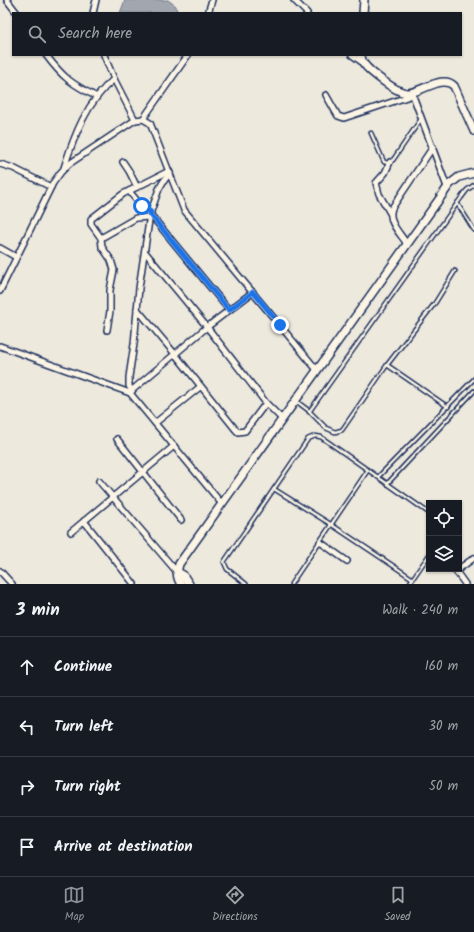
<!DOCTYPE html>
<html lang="en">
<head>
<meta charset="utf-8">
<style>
	body { margin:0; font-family:Kalam,sans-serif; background:#20242c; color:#f1f3f6 }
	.controls { position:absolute; right:12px; bottom:12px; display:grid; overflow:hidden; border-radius:0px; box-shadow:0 1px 3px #0004 }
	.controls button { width:36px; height:36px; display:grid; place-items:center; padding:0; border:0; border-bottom:1px solid #363941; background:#171b24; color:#f1f3f6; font:20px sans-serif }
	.stop { position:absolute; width:12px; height:12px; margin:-9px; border:3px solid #1a73e8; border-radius:50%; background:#fff }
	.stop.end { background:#1a73e8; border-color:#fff; box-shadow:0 1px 4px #0008 }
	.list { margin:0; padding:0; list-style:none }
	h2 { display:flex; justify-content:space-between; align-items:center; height:52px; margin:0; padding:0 16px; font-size:17px }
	h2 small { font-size:13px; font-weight:400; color:#9ea1a6 }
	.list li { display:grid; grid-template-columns:26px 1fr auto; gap:12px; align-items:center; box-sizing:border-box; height:60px; padding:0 16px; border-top:1px solid #363941 }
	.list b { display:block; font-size:15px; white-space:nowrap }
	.list em { font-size:13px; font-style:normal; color:#9ea1a6 }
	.icon { flex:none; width:22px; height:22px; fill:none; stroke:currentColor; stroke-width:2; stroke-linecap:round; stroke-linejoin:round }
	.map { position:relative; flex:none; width:474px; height:584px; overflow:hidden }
	.search { position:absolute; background:#171b24; box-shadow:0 1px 3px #0004; left:12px; right:12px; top:12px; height:44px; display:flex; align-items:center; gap:10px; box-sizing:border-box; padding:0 14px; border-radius:0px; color:#9ea1a6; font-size:15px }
	.sheet { height:292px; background:#171b24 }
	nav { display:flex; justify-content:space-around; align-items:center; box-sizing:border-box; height:56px; border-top:1px solid #363941; background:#171b24; font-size:11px; color:#9ea1a6 }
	nav a { display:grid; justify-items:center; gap:2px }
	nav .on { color:#8c9099 }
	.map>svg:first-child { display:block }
	.water { fill:#a2a7af; stroke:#6c778f }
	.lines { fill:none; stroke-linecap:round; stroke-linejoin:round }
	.lane-casing { stroke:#1b2f5e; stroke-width:5.5 }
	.street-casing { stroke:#1b2f5e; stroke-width:8 }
	.secondary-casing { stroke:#1b2f5e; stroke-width:10 }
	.lane { stroke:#fcf5e5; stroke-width:2.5 }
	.street { stroke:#fcf5e5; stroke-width:5 }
	.secondary { stroke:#fcf5e5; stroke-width:7 }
	.route { stroke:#1a73e8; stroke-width:5 }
</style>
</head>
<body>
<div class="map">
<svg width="474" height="584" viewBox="0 0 474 584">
	<rect width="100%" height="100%" fill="#eee9dd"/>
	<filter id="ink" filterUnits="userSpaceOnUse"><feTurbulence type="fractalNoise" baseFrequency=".025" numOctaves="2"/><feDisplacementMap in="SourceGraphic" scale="8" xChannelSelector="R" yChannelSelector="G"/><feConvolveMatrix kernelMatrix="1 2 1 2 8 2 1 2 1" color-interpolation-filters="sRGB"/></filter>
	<g filter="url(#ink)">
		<path class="water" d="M125,0H168L176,6L177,13H120Z"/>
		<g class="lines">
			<g class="lane-casing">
				<g id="lane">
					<path d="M371,133L384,162L388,163L393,160L421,119"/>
					<path d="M457,203L474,230"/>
					<path d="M387,365L448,407"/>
					<path d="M296,401L308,410L326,428L335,432L342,430L387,365L435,303L455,271"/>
					<path d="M309,412L461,198L467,190L474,185"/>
					<path d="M378,477L474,379"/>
					<path d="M387,484L474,391"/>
					<path d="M274,489L332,525L413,579"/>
					<path d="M246,584L227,569L224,562L308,439L315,436L321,437L429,513"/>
					<path d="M291,584L368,470"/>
					<path d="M409,584L429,555"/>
				</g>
			</g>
			<g class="street-casing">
				<g id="street">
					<path d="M7,0L17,13"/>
					<path d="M294,0L307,13"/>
					<path d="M93,13L96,0"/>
					<path d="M208,13L212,0"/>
					<path d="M46,55C63,78 72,84 97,97"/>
					<path d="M104,55L114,79L135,120"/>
					<path d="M352,55L362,62"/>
					<path d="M412,93L447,187"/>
					<path d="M326,95L338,116L344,118L413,95"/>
					<path d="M143,119L188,55"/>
					<path d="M123,162L129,171L137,187"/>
					<path d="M390,162L385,173L376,183L379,194L390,213"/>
					<path d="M0,164L13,168L51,187"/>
					<path d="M64,168C74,136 87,101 114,79"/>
					<path d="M129,191L138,202L151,212"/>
					<path d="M150,214L229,310"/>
					<path d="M101,238L136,218L150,217"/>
					<path d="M407,244C400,233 387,222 392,208L433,147"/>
					<path d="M0,248L16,257"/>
					<path d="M145,252L207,327L266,403L282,419"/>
					<path d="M0,291L53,183L61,172L69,164L135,120L143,119L150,123L184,210L317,370"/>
					<path d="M137,309L175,354L236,430L238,432L245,431L266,403"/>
					<path d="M107,330L110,311V290L114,270L111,260L102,247L101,238L91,224V219L123,194L169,171"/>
					<path d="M0,346L130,393L222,504"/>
					<path d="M132,391L129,386V377L134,344L139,288L150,214L159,189L163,182L170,173"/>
					<path d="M130,392L207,327L253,292"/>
					<path d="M155,423L200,387"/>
					<path d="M117,439L181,520"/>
					<path d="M99,481L177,572"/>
					<path d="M84,521L134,584"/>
					<path d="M71,532L174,446"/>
					<path d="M320,542L347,561"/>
					<path d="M455,570L465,584"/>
					<path d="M0,571L12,584"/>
					<path d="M456,571L474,558"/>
				</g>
			</g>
			<g class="secondary-casing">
				<g id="secondary">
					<path d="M363,13L364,0"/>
					<path d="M361,55C361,58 362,61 364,64C370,72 398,94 408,93C422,92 443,74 454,86L474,131"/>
					<path d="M177,572L183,575L189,584"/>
					<path d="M181,584C176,577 177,572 179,564L450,184L459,177L474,173"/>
				</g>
			</g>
			<use href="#lane" class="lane"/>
			<use href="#street" class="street"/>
			<use href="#secondary" class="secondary"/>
		</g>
	</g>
	<g class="lines" filter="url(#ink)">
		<path class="route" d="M142,206L151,212L150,214L229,310L253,292L280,325"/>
	</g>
</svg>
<div class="controls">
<button><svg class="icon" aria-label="locate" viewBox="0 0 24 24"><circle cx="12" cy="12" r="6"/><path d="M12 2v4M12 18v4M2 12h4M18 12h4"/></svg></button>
<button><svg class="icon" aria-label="layers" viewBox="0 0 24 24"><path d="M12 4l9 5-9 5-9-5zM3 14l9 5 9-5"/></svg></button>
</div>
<div class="stop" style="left:142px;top:206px"></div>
<div class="stop end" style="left:280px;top:325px"></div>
<div class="search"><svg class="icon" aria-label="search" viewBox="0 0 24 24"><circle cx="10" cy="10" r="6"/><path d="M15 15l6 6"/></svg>Search here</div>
</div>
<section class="sheet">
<h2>3 min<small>Walk · 240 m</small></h2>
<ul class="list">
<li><svg class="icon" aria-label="ahead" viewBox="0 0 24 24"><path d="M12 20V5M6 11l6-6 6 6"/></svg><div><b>Continue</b></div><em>160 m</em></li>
<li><svg class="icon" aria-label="left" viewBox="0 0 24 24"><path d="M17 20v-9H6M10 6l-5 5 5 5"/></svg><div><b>Turn left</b></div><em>30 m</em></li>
<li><svg class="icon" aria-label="right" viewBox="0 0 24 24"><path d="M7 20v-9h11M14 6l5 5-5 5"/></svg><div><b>Turn right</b></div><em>50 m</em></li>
<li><svg class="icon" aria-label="arrive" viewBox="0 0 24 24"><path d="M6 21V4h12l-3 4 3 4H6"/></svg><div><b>Arrive at destination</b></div></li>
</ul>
</section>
<nav>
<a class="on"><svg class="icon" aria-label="map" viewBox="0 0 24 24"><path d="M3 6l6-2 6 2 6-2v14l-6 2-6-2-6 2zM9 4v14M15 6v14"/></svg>Map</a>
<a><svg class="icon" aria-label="directions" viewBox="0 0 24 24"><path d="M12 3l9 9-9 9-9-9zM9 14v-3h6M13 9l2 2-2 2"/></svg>Directions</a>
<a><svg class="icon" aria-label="saved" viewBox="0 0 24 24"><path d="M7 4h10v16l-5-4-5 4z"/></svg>Saved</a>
</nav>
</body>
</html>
